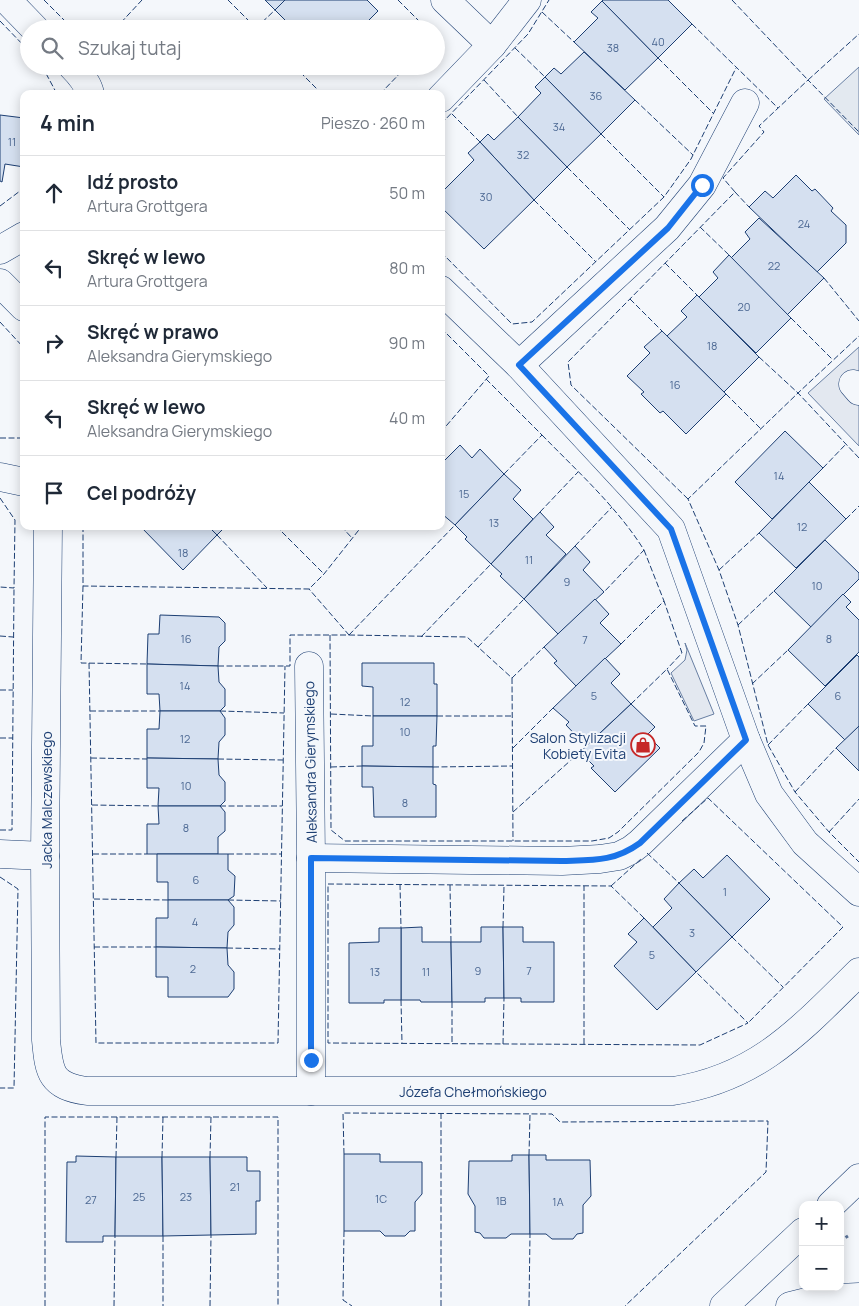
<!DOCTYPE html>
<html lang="pl">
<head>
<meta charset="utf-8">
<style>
	body { margin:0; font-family:Manrope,sans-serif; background:#f6f6f7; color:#1f2937 }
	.controls { position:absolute; right:15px; bottom:15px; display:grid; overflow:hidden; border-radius:10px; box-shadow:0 2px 12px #0003 }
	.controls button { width:45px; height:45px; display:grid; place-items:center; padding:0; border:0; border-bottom:1px solid #e0e1e3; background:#fff; color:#1f2937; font:25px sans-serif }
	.stop { position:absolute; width:15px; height:15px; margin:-11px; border:4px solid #1a73e8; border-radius:50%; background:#fff }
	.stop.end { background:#1a73e8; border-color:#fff; box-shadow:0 1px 5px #0008 }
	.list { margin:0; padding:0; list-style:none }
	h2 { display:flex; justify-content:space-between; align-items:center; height:65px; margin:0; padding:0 20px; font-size:21px }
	h2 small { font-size:16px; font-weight:400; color:#747a83 }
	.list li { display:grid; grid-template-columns:32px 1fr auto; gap:15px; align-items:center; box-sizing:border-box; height:75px; padding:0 20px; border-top:1px solid #e0e1e3 }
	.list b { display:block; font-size:19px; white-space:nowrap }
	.list p { margin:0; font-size:16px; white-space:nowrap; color:#747a83 }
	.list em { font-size:16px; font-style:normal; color:#747a83 }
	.icon { flex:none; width:28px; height:28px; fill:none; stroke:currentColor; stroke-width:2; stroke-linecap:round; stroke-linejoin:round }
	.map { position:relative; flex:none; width:859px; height:1306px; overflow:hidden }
	.search { position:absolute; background:#fff; box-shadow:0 2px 12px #0003; left:20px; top:20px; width:425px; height:55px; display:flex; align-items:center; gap:12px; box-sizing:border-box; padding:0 18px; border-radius:28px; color:#747a83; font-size:19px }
	.panel { position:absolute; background:#fff; box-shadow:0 2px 12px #0003; left:20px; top:90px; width:425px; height:440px; border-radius:10px }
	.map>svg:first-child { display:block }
	.green { fill:#e3e9f0; stroke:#687fa3 }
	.parking { fill:#e3e8f0; stroke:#687fa3 }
	.building { fill:#d5e0f0; stroke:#1d3f73 }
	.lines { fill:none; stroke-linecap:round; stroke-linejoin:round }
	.minor-casing { stroke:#1d3f73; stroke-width:29 }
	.path { stroke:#5e769c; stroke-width:3; stroke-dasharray:4 2.5; stroke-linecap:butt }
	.minor { stroke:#f4f7fb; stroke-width:28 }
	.fence { stroke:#1d3f73; stroke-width:1; stroke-dasharray:6 2.5; stroke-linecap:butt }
	.route { stroke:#1a73e8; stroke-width:6 }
	.labels { text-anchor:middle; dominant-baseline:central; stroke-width:4; stroke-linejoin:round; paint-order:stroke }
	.number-label { font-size:11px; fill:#4b6792 }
	.poi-label { font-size:14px; fill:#1d3f73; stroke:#f4f7fb; text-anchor:end }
	.street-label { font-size:14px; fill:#1d3f73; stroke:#f4f7fb }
</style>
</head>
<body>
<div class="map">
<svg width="859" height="1306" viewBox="0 0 859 1306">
	<rect width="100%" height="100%" fill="#f4f7fb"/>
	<path class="green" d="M859,67V135L824,99Z"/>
	<g class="parking">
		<path d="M859,347V446L808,393Z"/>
		<path d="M685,643L714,714L694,721L671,673L685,660L687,650Z"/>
	</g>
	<g class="building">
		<path d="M265,0H285L275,10Z"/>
		<path d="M285,0H367L378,11L360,29H292L293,28L275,10Z"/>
		<path d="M603,0H668L692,24L658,58L602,1Z"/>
		<path d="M602,1L658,58L625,90L574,42L598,18L591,12Z"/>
		<path d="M584,52L635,100L601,134L545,77L554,68L561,74Z"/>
		<path d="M545,77L601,134L567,167L518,117L541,93L535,87Z"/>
		<path d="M0,115L24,118V167L5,164L2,182L0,181Z"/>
		<path d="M518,117L567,167L534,200L480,142L488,134L494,140Z"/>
		<path d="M480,142L534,200L484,249L441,207V193L474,160L468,153Z"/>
		<path d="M796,175L812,191L815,189L833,208L831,211L846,225V243L817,272L749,207L765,191L773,198Z"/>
		<path d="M759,218L824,278L787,315L731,258L750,239L745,232Z"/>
		<path d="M729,255L791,318L756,353L699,297L718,278L713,272Z"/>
		<path d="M697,295L759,357L724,392L667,336L687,317L681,311Z"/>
		<path d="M662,331L726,394L686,434L663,411L660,413L641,394L644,392L627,376L650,353L644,347Z"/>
		<path d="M785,431L823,468L772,519L735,482Z"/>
		<path d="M460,445L472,458L480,449L504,474L455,525L441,513V464Z"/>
		<path d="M504,474L521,490L513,499L533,519L491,564L465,539L467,537L455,525Z"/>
		<path d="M809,482L846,519L796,568L759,533Z"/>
		<path d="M540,512L554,527L546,535L566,554L524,599L500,576L502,574L491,564Z"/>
		<path d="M140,526H208L217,535L183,570Z"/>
		<path d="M208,526H226L217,535Z"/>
		<path d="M825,540L859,573V579L811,627L774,591Z"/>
		<path d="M575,546L590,562L583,570L604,592L558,634L524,599Z"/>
		<path d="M843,594L851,602L846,607L859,620V652L825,686L788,650Z"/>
		<path d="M595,599L609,614L600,623L621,644L576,686L554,663L557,661L544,647Z"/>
		<path d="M160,615L219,617L225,623V641L219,647L218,666L147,664L148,634H159Z"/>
		<path d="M857,655L859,657V726L845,740L808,704Z"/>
		<path d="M605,658L620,674L611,683L631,704L586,746L566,725L569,722L553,708Z"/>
		<path d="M362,663H434V684H437V716H373V687L362,686Z"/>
		<path d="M147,664L218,666L219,682L225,689V706L220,711H160L159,694H147Z"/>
		<path d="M631,704L655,727L647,735L660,748L615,792L591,768L594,766L580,752Z"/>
		<path d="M160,711H220L225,718V735L219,742L218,759L147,758V729H159Z"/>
		<path d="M373,716H437L436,746H433V767L362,766V746H373Z"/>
		<path d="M859,726V771L836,748Z"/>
		<path d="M147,758L218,759L219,775L225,782V801L220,806H158L159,788H147Z"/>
		<path d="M362,766L433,767V784L436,785V817H374L373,787H362Z"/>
		<path d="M158,806H220L225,812V831L218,837V854H147V824H159Z"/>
		<path d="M157,854H228V870L235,876L234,896L228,900H168V882H157Z"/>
		<path d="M727,855L770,899L732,937L679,883L694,869L703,878Z"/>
		<path d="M679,883L732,937L696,972L653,927L672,908L664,899Z"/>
		<path d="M168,900H228L234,907V925L228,932L227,948L156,947V918H168Z"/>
		<path d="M644,918L696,972L657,1010L614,966L637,942L628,934Z"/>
		<path d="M422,927V942H451L452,1002H421L420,1000H401V928Z"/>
		<path d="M481,927H503L504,998H485V1002H452L451,942H481Z"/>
		<path d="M503,927H523V942H554V1002H521V998H504Z"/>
		<path d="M379,928H401V1000H384V1003H349V943L379,942Z"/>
		<path d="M156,947L227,948L228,965L234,972V989L228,997H168V977H156Z"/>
		<path d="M344,1154H380V1162H422V1194L415,1202V1231H410L405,1236H385L380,1231H344Z"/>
		<path d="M512,1155H529L530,1234H511L506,1238H484L480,1233L475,1232V1206L468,1194L469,1161H512Z"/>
		<path d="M529,1155H546V1160H590L591,1196L583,1205V1233L577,1234L573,1239H552L546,1234H530Z"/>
		<path d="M76,1156L116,1157L115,1236H103V1242H66L67,1162H76Z"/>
		<path d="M116,1157H162L163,1236H115Z"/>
		<path d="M162,1157H210L211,1235L163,1236Z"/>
		<path d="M210,1157H247V1171H260V1201H256V1234L211,1235Z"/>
	</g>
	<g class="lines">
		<g class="minor-casing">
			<g id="minor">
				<path d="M7,0L35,29"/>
				<path d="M492,45L527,0"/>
				<path d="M72,66C80,74 88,83 90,94"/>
				<path d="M441,98L492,45L445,0"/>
				<path d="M0,250L24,236"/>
				<path d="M0,283L24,307"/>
				<path d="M441,290L519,365L671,529L746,740L769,794L805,843L859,892"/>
				<path d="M519,365L667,228L702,185L745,103"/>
				<path d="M853,384L859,391"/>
				<path d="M0,477L24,482"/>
				<path d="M48,526L45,856L46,1040C49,1073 51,1086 87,1091H673C758,1078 800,1030 859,972"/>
				<path d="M309,666L311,858V1091"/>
				<path d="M0,854L45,856"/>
				<path d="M311,858L562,861L600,859L619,856L631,850L640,843L746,740"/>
				<path d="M831,1205L859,1178"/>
				<path d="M724,1306L803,1232"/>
				<path d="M790,1306L818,1299L859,1297"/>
			</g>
		</g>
		<path class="path" d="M840,1241L848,1236"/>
		<use href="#minor" class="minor"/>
		<g class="fence">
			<path d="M44,0L73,29"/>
			<path d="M228,0L257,29"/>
			<path d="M398,0L427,29"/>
			<path d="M732,0L808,80L859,34"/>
			<path d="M542,12L574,42"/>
			<path d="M0,21L29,51"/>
			<path d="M692,24L778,108"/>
			<path d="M256,28L275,10"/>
			<path d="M115,29L142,0"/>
			<path d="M515,48L545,77"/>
			<path d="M658,58L713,113"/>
			<path d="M42,66L57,94"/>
			<path d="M294,66L322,94"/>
			<path d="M484,80L518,117"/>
			<path d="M251,94L320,92"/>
			<path d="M380,94L407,66"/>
			<path d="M635,100L693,155"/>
			<path d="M452,114L480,142"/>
			<path d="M441,124L528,34L549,0"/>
			<path d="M601,134L664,197"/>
			<path d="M567,167L630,230"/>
			<path d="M735,192L749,207"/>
			<path d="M534,200L596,262"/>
			<path d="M0,206L24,188"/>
			<path d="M700,227L729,255"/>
			<path d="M441,252L512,324L532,322L664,197L691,159L736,68"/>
			<path d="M665,263L697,295"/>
			<path d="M824,278L859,321"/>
			<path d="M630,299L662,331"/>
			<path d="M791,318L833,360"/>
			<path d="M0,322L24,348"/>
			<path d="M441,328L489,376L441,432"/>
			<path d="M759,357L798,393L859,336"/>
			<path d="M486,379L542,435L504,474"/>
			<path d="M726,394L761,429"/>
			<path d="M542,435C578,472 617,507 644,550L604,592"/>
			<path d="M0,438H24"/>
			<path d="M859,458L798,393L688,499L719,570L738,625L768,745L795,792L829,832L859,862"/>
			<path d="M823,468L846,444"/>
			<path d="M0,498L15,520L14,588L0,587"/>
			<path d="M688,499L571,385L568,362L735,192L723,178L764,132L759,126L808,80L859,132"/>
			<path d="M540,512L578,472"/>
			<path d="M846,519L859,506"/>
			<path d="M83,526V586L309,589L324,574L362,526"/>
			<path d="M276,526L324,574"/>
			<path d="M341,526L352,538"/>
			<path d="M217,535L267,588"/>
			<path d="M575,546L612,507"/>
			<path d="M644,550L664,601"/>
			<path d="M719,570L759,533"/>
			<path d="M83,586L81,663L147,664"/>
			<path d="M738,625L774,591"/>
			<path d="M330,635L331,830L345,841H592L609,838L618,832L699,752L704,743L706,726H695L667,669L631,704"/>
			<path d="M349,635L467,637L512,678L544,647"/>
			<path d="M349,635L455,525"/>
			<path d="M0,636L13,637"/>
			<path d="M421,637L491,564"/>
			<path d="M621,644L664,601L682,653L667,669"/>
			<path d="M478,647L524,599"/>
			<path d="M89,663L96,1043H278L285,666"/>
			<path d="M218,666H290V635H349L309,589"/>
			<path d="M512,678L513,841"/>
			<path d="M752,684L788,650"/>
			<path d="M0,690H13"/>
			<path d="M90,711H160"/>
			<path d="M220,711L284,713"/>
			<path d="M331,714L373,716"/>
			<path d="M437,716H512"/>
			<path d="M0,738H13"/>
			<path d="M768,745L808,704"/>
			<path d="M513,748L553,708"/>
			<path d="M91,758L147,759"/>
			<path d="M218,759L283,760"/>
			<path d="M331,767L362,766"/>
			<path d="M433,767L512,766"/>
			<path d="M795,792L836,748"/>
			<path d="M92,805L158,806"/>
			<path d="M220,806H282"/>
			<path d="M513,812L580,752"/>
			<path d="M682,821L708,798L843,927L748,1023"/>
			<path d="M0,830H12L14,588"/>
			<path d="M829,832L859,799"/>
			<path d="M647,853L679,883"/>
			<path d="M93,854H147"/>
			<path d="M228,854H281"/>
			<path d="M0,877L18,889L14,1088H0"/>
			<path d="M400,884L401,928"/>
			<path d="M450,885L451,942"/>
			<path d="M611,886L641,859"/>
			<path d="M94,899L168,900"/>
			<path d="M228,900L281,901"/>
			<path d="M644,918L611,886L328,884V1043L700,1045L748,1023L696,972"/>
			<path d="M503,927L504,886"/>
			<path d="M732,937L783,987"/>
			<path d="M94,947H156"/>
			<path d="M227,948L280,949"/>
			<path d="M401,1000L402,1043"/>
			<path d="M452,1002V1044"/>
			<path d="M503,1044L504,998"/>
			<path d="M584,1044V886"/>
			<path d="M441,1113V1306"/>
			<path d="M344,1154L343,1113L552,1114L560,1122L768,1121L766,1172L625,1306"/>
			<path d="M529,1155L530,1114"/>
			<path d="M116,1157L117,1117"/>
			<path d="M162,1157L163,1117"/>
			<path d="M210,1157L211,1117"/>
			<path d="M344,1231L343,1300L352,1306"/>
			<path d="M163,1236V1306"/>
			<path d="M45,1306V1117H278V1306"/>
			<path d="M114,1306L115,1236"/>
			<path d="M210,1306L211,1235"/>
			<path d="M529,1306L530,1234"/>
		</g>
	</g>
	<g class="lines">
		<path class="route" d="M311,1060V858L562,861C592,860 614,862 640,843L746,740L671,529L519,365L668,228L702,185"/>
	</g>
	<defs>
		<g id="shop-ring" transform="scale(1.25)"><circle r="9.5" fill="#f4f7fb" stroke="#c62828" stroke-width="1.5"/><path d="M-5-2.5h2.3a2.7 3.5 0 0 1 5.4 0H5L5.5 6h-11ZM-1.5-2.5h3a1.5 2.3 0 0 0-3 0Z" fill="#c62828"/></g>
	</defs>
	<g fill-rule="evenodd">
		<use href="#shop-ring" x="643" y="745"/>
	</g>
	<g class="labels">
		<g class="number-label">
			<text x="658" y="41">40</text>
			<text x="613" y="47">38</text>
			<text x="596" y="95">36</text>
			<text x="559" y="126">34</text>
			<text x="12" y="141">11</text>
			<text x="523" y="154">32</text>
			<text x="486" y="196">30</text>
			<text x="804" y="223">24</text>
			<text x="774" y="265">22</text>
			<text x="744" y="306">20</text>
			<text x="712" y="345">18</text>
			<text x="675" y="384">16</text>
			<text x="779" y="475">14</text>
			<text x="464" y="493">15</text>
			<text x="494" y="522">13</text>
			<text x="802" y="526">12</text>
			<text x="183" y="552">18</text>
			<text x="529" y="559">11</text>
			<text x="567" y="581">9</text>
			<text x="817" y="585">10</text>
			<text x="186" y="638">16</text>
			<text x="829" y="638">8</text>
			<text x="585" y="639">7</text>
			<text x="185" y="685">14</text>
			<text x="594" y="695">5</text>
			<text x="838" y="695">6</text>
			<text x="405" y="701">12</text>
			<text x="405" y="731">10</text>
			<text x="185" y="738">12</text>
			<text x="186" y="785">10</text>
			<text x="405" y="802">8</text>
			<text x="186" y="827">8</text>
			<text x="196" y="879">6</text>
			<text x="725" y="891">1</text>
			<text x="195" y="921">4</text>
			<text x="692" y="932">3</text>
			<text x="652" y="954">5</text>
			<text x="193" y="968">2</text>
			<text x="478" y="970">9</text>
			<text x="529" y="970">7</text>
			<text x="375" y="971">13</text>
			<text x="426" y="971">11</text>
			<text x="235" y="1186">21</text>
			<text x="139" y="1196">25</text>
			<text x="186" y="1196">23</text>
			<text x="381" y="1198">1C</text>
			<text x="91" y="1199">27</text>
			<text x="501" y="1200">1B</text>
			<text x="558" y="1201">1A</text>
		</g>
		<g class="poi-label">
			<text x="626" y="737">Salon Stylizacji<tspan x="626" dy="16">Kobiety Evita</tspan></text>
		</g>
		<g class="street-label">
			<text transform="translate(310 762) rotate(-91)">Aleksandra Gierymskiego</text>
			<text transform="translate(46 800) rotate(-90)">Jacka Malczewskiego</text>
			<text x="473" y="1091">Józefa Chełmońskiego</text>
		</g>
	</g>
</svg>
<div class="controls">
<button>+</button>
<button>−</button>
</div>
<div class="stop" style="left:702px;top:185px"></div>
<div class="stop end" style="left:311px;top:1060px"></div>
<div class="search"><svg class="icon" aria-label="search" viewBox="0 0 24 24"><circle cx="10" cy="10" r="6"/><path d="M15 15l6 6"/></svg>Szukaj tutaj</div>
<section class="panel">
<h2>4 min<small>Pieszo · 260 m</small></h2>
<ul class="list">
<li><svg class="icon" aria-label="ahead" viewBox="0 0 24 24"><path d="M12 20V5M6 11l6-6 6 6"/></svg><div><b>Idź prosto</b><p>Artura Grottgera</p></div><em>50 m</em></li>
<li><svg class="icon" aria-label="left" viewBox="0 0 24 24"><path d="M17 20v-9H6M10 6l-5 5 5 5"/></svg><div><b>Skręć w lewo</b><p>Artura Grottgera</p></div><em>80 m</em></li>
<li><svg class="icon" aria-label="right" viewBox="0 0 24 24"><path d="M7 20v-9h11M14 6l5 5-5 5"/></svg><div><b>Skręć w prawo</b><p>Aleksandra Gierymskiego</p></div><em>90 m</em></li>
<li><svg class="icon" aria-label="left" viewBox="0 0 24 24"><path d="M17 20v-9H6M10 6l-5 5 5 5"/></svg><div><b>Skręć w lewo</b><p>Aleksandra Gierymskiego</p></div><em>40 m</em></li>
<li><svg class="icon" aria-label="arrive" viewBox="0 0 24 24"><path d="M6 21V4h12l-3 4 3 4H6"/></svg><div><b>Cel podróży</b></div></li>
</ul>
</section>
</div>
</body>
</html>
